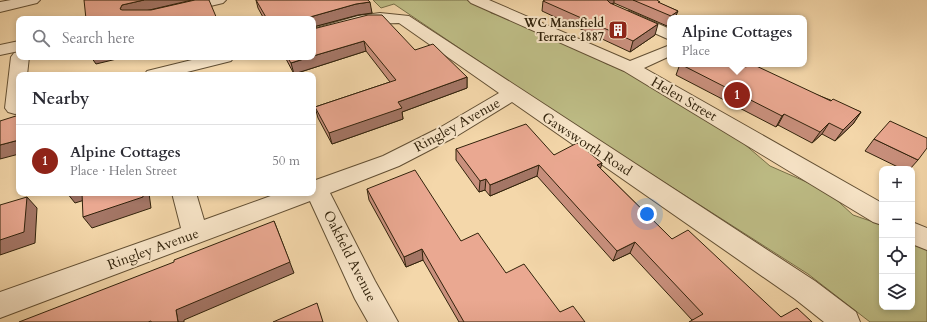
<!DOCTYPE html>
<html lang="en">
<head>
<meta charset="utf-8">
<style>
	body { margin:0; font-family:Cardo,serif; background:#f2f2f3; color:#2b2b33 }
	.controls { position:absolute; right:12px; bottom:12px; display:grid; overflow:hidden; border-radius:8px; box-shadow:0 2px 6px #0003 }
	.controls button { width:36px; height:36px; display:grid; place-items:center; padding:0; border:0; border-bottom:1px solid #e1e1e2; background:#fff; color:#2b2b33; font:20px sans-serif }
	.you { position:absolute; left:647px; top:214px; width:14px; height:14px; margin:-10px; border:3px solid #fff; border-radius:50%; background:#1a73e8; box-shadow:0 0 0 6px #1a73e833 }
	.badge { display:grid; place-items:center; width:26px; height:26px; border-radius:50%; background:#8f2418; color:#fff; font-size:13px; font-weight:700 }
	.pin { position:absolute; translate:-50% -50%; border:2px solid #fff; box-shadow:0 1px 4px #0006 }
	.popup { position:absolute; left:667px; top:15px; width:140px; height:52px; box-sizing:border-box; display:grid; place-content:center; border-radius:8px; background:#fff; filter:drop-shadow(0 1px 3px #0005); font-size:13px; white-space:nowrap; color:#7c7c81 }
	.popup b { font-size:15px; color:#2b2b33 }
	.popup::after { content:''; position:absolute; left:50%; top:100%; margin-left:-8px; border:8px solid transparent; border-top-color:#fff }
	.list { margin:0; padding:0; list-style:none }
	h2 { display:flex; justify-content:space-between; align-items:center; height:52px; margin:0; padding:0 16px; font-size:17px }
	h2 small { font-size:13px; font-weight:400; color:#7c7c81 }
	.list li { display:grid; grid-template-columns:26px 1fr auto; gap:12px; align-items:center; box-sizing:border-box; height:72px; padding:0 16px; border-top:1px solid #e1e1e2 }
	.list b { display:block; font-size:15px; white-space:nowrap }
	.list p { margin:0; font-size:13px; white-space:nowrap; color:#7c7c81 }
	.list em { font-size:13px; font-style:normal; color:#7c7c81 }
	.icon { flex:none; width:22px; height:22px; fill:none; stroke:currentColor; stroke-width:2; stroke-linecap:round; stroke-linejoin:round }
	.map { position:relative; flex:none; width:927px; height:322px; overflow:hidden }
	.search { position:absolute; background:#fff; box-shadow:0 2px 6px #0003; left:16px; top:16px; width:300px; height:44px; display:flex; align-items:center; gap:10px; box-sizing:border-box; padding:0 14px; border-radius:8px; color:#7c7c81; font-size:15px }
	.panel { position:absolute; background:#fff; box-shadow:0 2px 6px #0003; left:16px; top:72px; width:300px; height:124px; border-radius:8px }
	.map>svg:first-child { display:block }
	.green { fill:#bebd86; stroke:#787048 }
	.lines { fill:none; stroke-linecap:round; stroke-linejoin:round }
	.minor-casing { stroke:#624f33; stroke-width:2 }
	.minor { fill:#f8e5c8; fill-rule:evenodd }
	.wall { fill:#c9907d; stroke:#31220b }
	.shaded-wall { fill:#a47666; stroke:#31220b }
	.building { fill:#eaa891; stroke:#31220b }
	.labels { text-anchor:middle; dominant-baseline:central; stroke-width:4; stroke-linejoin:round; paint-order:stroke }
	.far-poi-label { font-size:12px; font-weight:bold; fill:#31220b; stroke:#f8e5c8; text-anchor:end }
	.street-label { font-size:14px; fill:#31220b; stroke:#f8e5c8 }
</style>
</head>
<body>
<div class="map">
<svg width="927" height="322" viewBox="0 0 927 322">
	<rect width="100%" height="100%" fill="#f4d7aa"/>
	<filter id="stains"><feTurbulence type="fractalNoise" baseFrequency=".005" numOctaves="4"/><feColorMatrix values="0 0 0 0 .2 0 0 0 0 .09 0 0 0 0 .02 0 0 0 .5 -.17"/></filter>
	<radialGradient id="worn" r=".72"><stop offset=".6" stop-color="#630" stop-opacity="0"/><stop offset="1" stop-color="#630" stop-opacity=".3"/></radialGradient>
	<path class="green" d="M373,0H471L479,2L491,13L519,21L582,50L607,64L628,71L729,131L770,166L827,191L853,215L882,225V307H912V239L927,247V322H870L808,274L551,110L394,4L381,8Z"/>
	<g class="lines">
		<g class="minor-casing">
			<g id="minor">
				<path d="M11,0H40L37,3L0,12V2Z"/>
				<path d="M198,0H226L223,3L156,19H127L129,16Z"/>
				<path d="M468,0H489L630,61L670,45V56L644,68L882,203V225L873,222L624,71L471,3Z"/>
				<path d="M629,11L670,29V40L623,19L621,16L623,13Z"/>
				<path d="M380,13L409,16L815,281L856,312L860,322H824L795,299L512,102L455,137L399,166L330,193L375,281L398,322H368L355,299L310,201L0,318V292L181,228L172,193H196L204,220L279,193H313V181L383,156L441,127L499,93L399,23L369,24L313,39V29L358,16Z"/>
				<path d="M19,41V51L0,55V45Z"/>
				<path d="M19,52V57H29L27,75H19V113L15,114L8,112L5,108L11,57L14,53Z"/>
				<path d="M204,57H234L231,61L175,75H144L147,71Z"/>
				<path d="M912,222L927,228V250L912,244Z"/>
			</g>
		</g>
		<use href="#minor" class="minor"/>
	</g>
	<g class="wall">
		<path d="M256,0H368L372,13L358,15L313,27V19H264L258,8Z"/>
		<path d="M545,0H657L659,3L678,11L670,18V24L667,26L614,3L611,4L655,35L630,52L542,11L543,1Z"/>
		<path d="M313,29L415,50L467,77V88L402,112L403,119L332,144L318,118L315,107L390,82L366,51L294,74L285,57H313Z"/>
		<path d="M680,64L746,67L861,112L853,124L835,141L822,134L812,143L778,125L776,127L676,75Z"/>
		<path d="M874,139L918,160L910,169H902L865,151Z"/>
		<path d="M456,149L554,155L602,163L600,168L672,239L781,317L812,322L692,320L630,253L613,261L537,176L490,196L485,190L479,192L456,160Z"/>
		<path d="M367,189L461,241L560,312L585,322H459L423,260L406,267L369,200Z"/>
	</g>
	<g class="shaded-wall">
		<path d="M144,0H192L128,15L120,9L122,5Z"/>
		<path d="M605,0H614V3L607,5Z"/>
		<path d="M370,2L372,13L358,15L313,27V19H310V17L356,4Z"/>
		<path d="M678,11L675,18H670V24L667,26L671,16Z"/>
		<path d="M658,24L655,35L630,52L633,41Z"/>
		<path d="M364,41L366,51L294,74L291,63L310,57H313V56Z"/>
		<path d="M91,57H125L96,64Z"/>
		<path d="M467,77V88L402,112L403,119L332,144L329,133L398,102Z"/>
		<path d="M861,112L853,124L835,141L843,130Z"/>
		<path d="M784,114L778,125L776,127L782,116Z"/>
		<path d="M829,123L822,134L812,143L820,132Z"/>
		<path d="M19,140V154L0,159V145Z"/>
		<path d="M602,163L599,174L597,165Z"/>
		<path d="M539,165L537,176L490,196V185Z"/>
		<path d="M486,179L485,190L479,192L480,181Z"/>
		<path d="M67,193H87L91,198L75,203Z"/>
		<path d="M143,193H149L151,208L92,228L83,217Z"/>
		<path d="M27,197L37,208L35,243L0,255V240Z"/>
		<path d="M274,221L294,273L184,320V322H178L176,310Z"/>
		<path d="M635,242L630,253L613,261L617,251Z"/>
		<path d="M422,249L423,260L406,267L404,257Z"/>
	</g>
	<g class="building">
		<path d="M84,0H144L122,5L120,9L122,10H151L195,0H209L217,19H86Z"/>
		<path d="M256,0H368L370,2L356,4L310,17V19H267Z"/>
		<path d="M545,0H607L610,3L658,24L633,41L543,1Z"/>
		<path d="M633,0H657L660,2H658L678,11L671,16Z"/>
		<path d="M368,15H382L415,50L433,44L467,77L398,102L402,108L329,133L315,107L396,80L364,41L313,56V29Z"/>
		<path d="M287,57H310L291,63Z"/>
		<path d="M680,64H740L746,67L750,64H752L831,101L833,99L861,112L843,130L829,123L820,132L784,114L782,116Z"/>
		<path d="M19,115V140L0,145V121Z"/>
		<path d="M890,121L927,138V148L918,160L874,139Z"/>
		<path d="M526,124L554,155L577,143L602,163L597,165L672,239L688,230L781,317L797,308L812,322H689L703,314L635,242L617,251L539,165L490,185L486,179L480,181L456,149Z"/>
		<path d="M415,170L461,241L478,233L506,273L524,264L560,312L573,306L585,322H464L422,249L404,257L367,189Z"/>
		<path d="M82,193H143V197L83,217Z"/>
		<path d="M27,197L24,232L0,240V205Z"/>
		<path d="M274,221L290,262L176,310L178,322H151V321L148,322H19L174,262V260Z"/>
		<path d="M317,303L323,322H273Z"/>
	</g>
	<defs>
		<g id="building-square" transform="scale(1)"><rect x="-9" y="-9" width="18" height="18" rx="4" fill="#8f2418" stroke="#f8e5c8"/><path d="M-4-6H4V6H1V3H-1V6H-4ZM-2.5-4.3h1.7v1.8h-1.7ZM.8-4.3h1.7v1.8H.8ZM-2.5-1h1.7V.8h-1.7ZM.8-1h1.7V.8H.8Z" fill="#fff"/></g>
	</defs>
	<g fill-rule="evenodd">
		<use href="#building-square" x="618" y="30"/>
	</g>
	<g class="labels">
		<g class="far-poi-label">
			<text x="604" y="23">WC Mansfield<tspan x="604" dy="14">Terrace 1887</tspan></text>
		</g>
		<g class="street-label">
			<text transform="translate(684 99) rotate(30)">Helen Street</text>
			<text transform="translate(457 125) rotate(-29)">Ringley Avenue</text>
			<text transform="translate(587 144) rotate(33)">Gawsworth Road</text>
			<text transform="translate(153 249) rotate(-20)">Ringley Avenue</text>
			<text transform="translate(350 256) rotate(63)">Oakfield Avenue</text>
		</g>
	</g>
	<rect width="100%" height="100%" filter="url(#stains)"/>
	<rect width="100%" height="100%" fill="url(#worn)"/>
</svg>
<div class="controls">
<button>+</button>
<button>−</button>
<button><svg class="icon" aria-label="locate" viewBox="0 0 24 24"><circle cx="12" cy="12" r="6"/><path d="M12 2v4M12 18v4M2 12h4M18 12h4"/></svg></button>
<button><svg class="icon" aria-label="layers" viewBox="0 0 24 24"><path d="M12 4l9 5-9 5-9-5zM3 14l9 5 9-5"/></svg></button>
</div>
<div class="you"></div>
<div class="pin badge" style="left:737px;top:95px">1</div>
<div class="popup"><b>Alpine Cottages</b>Place</div>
<div class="search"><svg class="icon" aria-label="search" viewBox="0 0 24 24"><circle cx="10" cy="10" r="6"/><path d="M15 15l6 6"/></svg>Search here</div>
<section class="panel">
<h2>Nearby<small></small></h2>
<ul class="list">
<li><span class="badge">1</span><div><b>Alpine Cottages</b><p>Place · Helen Street</p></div><em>50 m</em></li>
</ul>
</section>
</div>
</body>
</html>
